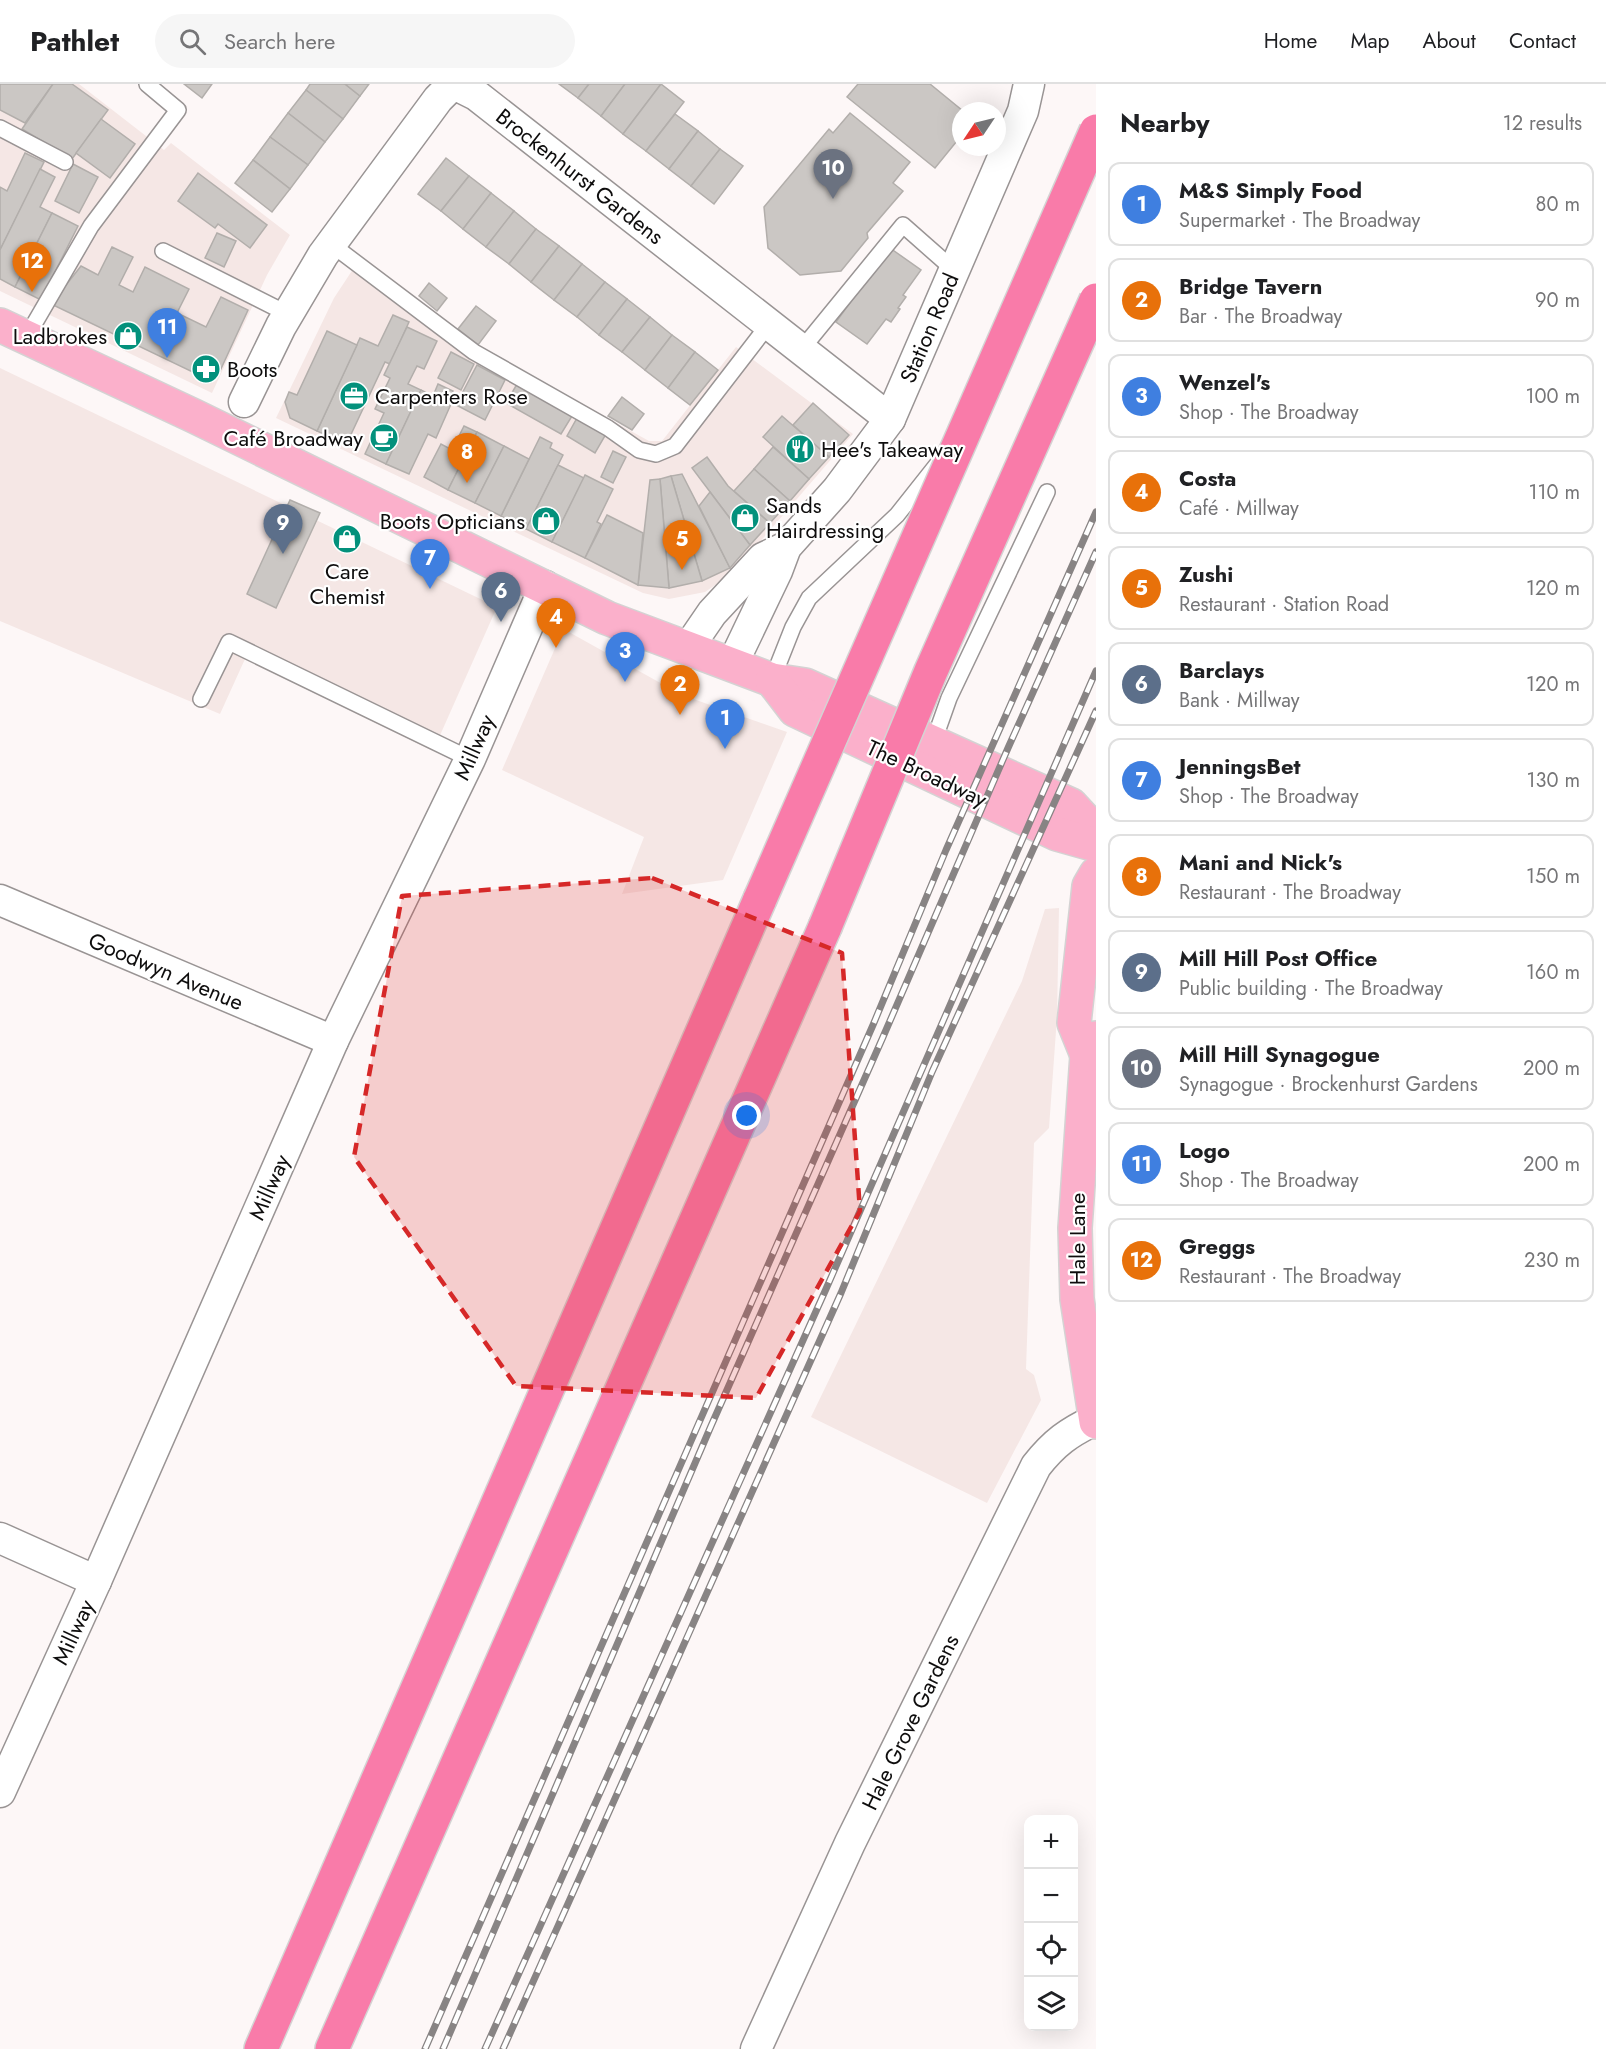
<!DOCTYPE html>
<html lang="en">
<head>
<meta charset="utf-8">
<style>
	body { margin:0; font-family:Jost,sans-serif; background:#f6f6f6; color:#202124 }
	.controls { position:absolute; right:18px; bottom:18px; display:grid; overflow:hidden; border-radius:12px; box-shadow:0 6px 24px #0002 }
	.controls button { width:54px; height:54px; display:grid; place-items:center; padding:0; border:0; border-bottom:2px solid #e0e0e0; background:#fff; color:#202124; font:30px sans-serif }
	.compass { position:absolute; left:952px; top:18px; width:54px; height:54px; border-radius:50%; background:#fff; box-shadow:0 6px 24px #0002; rotate:235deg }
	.you { position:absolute; left:747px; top:1032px; width:21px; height:21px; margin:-15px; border:4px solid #fff; border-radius:50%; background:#1a73e8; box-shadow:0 0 0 9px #1a73e833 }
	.badge { display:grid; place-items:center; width:39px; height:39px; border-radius:50%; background:#d93025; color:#fff; font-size:20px; font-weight:700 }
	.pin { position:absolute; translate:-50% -50px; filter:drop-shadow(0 2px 3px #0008) }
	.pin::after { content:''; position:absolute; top:32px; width:21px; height:18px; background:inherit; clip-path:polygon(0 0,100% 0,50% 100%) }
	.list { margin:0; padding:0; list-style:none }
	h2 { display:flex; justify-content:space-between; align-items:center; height:78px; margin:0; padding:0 24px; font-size:26px }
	h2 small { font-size:20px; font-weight:400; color:#757577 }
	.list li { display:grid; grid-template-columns:39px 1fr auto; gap:18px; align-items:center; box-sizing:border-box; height:84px; margin:0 12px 12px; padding:0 12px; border:2px solid #e0e0e0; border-radius:12px }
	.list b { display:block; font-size:22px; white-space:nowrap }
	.list p { margin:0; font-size:20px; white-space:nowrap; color:#757577 }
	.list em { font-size:20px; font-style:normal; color:#757577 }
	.icon { flex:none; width:33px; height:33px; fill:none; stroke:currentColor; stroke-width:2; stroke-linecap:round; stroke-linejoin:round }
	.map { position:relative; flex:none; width:1096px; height:1965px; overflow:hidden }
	header { display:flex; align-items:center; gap:36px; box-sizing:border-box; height:84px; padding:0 30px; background:#fff; border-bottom:2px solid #e0e0e0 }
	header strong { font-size:28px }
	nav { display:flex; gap:33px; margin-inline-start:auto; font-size:21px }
	.search { width:420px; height:54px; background:#f6f6f6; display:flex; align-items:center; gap:15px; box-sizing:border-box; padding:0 21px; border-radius:33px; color:#757577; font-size:22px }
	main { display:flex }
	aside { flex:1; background:#fff }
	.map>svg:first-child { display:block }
	.built { fill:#f5e7e5 }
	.building { fill:#cbc7c4; stroke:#b2aeab; stroke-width:1.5 }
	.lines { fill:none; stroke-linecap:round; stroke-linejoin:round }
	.lane-casing { stroke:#999494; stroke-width:18 }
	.street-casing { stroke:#999494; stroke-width:33 }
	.primary-casing { stroke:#d4d3d3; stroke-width:36 }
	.highway-casing { stroke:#d4d3d3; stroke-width:36 }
	.lane { stroke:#fff; stroke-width:15 }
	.street { stroke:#fff; stroke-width:30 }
	.primary { stroke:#fbb0cb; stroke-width:33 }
	.highway { stroke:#f97ba9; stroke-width:33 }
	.rail-casing { stroke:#888484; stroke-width:7 }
	.rail { stroke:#fff; stroke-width:4.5; stroke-dasharray:14; stroke-linecap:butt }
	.highway-bridge-casing { stroke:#d4d3d3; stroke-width:36; stroke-linecap:butt }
	.highway-bridge { stroke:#f97ba9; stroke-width:33 }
	.marked { fill:#d62828; fill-opacity:0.2; stroke:#d62828; stroke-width:4.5; stroke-dasharray:12 8; stroke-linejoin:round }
	.labels { text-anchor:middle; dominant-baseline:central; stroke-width:4.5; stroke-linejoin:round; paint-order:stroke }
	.street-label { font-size:22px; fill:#0e0d0d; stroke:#fff }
	.poi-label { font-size:22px; fill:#0e0d0d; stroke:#fff; text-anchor:start }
</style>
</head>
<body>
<header>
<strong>Pathlet</strong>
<div class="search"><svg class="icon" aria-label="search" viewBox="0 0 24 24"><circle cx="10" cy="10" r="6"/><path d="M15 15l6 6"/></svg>Search here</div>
<nav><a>Home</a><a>Map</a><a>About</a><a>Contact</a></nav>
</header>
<main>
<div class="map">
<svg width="1096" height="1965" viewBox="0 0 1096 1965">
	<rect width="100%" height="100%" fill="#fdf7f7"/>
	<g class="built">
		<path d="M0,0H79L164,66L171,59L290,151L267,191L212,309L0,207Z"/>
		<path d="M361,173L477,262L649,357H662L736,263L853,350L733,489L705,508L669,515L643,509L276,334L334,214Z"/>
		<path d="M0,284L497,523L433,667L245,575L220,630L0,537Z"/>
		<path d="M567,547L682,611L787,648L723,796L622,810L644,753L502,686L556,562Z"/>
		<path d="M1059,824L1057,933L1049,1044L1034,1059L1026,1285L1034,1291L1041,1316L987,1419L811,1333L1022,897L1045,825Z"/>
	</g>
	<g class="building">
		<path d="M0,0H53L25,39L0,26Z"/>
		<path d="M53,0H72L108,26L72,75L22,45Z"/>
		<path d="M184,0H212L202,14Z"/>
		<path d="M310,0H345L360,12L343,35L306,6Z"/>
		<path d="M345,0H369L360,12Z"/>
		<path d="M559,0H589L578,14Z"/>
		<path d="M589,0H625L601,32L578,14Z"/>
		<path d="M625,0H661L623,50L601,32Z"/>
		<path d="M661,0L684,18L646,67L623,50Z"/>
		<path d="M858,0H930L963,27H961V52L935,84L847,13Z"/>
		<path d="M306,6L343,35L325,58L288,29Z"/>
		<path d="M288,29L325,58L308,81L270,53Z"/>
		<path d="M850,29L910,78L893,99L903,107L867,149L868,154L841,187L800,191L768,164L764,123L829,45L833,49Z"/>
		<path d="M675,30L698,47L669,85L646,67Z"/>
		<path d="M101,35L135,60L110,94L76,69Z"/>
		<path d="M698,47L720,65L691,102L669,85Z"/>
		<path d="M270,53L308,81L290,105L253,76Z"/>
		<path d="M720,65L743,82L714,120L691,102Z"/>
		<path d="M25,69L44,78L0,166V103L7,107Z"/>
		<path d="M446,74L469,92L441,127L418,110Z"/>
		<path d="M253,76L290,105L272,128L235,99Z"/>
		<path d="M73,80L98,93L79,129L55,117Z"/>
		<path d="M40,85L55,93L40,123L52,129L15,203L0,195V166Z"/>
		<path d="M198,89L267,141L250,164L218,140L215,144L178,117Z"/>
		<path d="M469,92L491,109L463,145L441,127Z"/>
		<path d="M491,109L514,127L486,163L463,145Z"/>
		<path d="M514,127L536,145L509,180L486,163Z"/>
		<path d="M52,129L78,142L41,216L15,203Z"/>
		<path d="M536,145L559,162L531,198L509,180Z"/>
		<path d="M217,149L236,157L224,183L205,174Z"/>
		<path d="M559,162L582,180L554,216L531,198Z"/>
		<path d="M112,163L133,173L119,201L133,208L145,183L189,205L177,229L206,243L221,213L248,226L220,287L203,293L51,220L81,182L98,191Z"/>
		<path d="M890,164L921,186L903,211L906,213L898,224L900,225L891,238L886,235L867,260L836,238Z"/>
		<path d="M582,180L605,198L577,233L554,216Z"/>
		<path d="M605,198L627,215L599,251L577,233Z"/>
		<path d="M429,199L447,214L437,227L419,212Z"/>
		<path d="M627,215L650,233L622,268L599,251Z"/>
		<path d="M476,222L496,237L478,261L458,245Z"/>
		<path d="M393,231L409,238L390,280L385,278L346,361L317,347L360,254L378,262Z"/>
		<path d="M650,233L672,251L645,286L622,268Z"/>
		<path d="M407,243L437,257L424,285L417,282L408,300L421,306L386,380L365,370L384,329L375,325L390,294L384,291Z"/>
		<path d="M327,247L357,261L317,347L290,334L285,318L289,308L297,311Z"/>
		<path d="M672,251L695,268L668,304L645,286Z"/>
		<path d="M451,268L474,280L461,306L438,294Z"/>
		<path d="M695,268L718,286L690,321L668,304Z"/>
		<path d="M477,281L505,296L485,336L456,321Z"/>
		<path d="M438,300L453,307L447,319L451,320L436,354L428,350L409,390L386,380L421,306L433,312Z"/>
		<path d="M517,300L572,332L561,350L506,319Z"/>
		<path d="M622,313L644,330L632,346L608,332Z"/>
		<path d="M813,319L849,351L829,373L793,341Z"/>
		<path d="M782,332L829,373L809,395L763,353Z"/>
		<path d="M577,334L606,350L595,369L567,352Z"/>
		<path d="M464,342L477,348L448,406L424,393L441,360L452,366Z"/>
		<path d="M477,348L504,362L475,419L448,406Z"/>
		<path d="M540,353L552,359L550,364L563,371L526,445L501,432Z"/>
		<path d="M504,362L529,375L501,432L475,419Z"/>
		<path d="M773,363L809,395L790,417L754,385Z"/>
		<path d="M613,367L626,373L613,399L601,393Z"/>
		<path d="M707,373L728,402L770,439L750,461L692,384Z"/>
		<path d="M558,381L584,394L552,458L526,445Z"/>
		<path d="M754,385L790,417L770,439L734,407Z"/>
		<path d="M682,390L730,484L702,497L671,392Z"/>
		<path d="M585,391L613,405L597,438L601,440L585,474L552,458Z"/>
		<path d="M671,392L702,497L669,504L660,395Z"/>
		<path d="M660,395L669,504L638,501L650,396Z"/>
		<path d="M710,408L750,461L730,484L699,422Z"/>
		<path d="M290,416L320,429L276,524L247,510Z"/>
		<path d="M607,431L643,449L638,501L585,474Z"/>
	</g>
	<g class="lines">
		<g class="lane-casing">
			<g id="lane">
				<path d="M0,44L65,78"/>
				<path d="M331,160L474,268L608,344L639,366L656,370L675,362L769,240"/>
				<path d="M163,167L288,230"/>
				<path d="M26,254L91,142L178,26L147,0"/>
				<path d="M801,266L903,141L954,186"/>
				<path d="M772,596L793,543L809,514L897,431L939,378"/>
				<path d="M201,615L229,558L470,675"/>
				<path d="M932,662L949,614L1047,408"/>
			</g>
		</g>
		<g class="street-casing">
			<g id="street">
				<path d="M244,318L281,242L323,171L438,15L447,6L456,1L476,11L890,335"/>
				<path d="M688,564L712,529L763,474L786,463"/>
				<path d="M732,581L777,487L786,463L837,406L890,335L1023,27L1029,0"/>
				<path d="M0,816L333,957"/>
				<path d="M0,1454L96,1497"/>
				<path d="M0,1708L96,1497L333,957L470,675L545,502"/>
				<path d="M756,1965L850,1759L1036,1382C1054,1359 1069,1348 1095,1336"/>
			</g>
		</g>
		<g class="primary-casing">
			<g id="primary">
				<path d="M0,241L194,332L607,534L772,596L805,601L1071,721L1096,748"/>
				<path d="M772,596L795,626L1057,750L1096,761"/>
				<path d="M1096,954L1087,971L1075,1144L1077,1215L1096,1338"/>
				<path d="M1087,971L1074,939L1089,802L1096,790"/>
			</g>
		</g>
		<g class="highway-casing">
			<g id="highway">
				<path d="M261,1965L760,815"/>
				<path d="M332,1965L825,843"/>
			</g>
		</g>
		<use href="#lane" class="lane"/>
		<use href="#street" class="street"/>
		<use href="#primary" class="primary"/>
		<use href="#highway" class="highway"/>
		<g class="rail-casing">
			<g id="rail">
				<path d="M425,1965L873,941L946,766L1096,428"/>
				<path d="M443,1965L711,1342L883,953L1008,664L1096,468"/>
				<path d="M485,1965L826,1205L1096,587"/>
				<path d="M503,1965L841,1209L932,988L1096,627"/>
			</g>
		</g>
		<use href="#rail" class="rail"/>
		<g class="highway-bridge-casing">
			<g id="highway-bridge">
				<path d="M760,815L1096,47"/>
				<path d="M825,843L931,587L1096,216"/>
			</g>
		</g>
		<use href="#highway-bridge" class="highway-bridge"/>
	</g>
	<path class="marked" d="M652,794L842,869L860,1127L756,1314L516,1302L354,1073L402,812Z"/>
	<defs>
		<g id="shop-disc" transform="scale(1.5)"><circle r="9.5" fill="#03917c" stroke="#fff"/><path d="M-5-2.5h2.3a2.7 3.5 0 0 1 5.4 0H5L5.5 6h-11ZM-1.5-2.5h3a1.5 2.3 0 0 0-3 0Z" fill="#fff"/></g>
		<g id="pharmacy-disc" transform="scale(1.5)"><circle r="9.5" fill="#03917c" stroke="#fff"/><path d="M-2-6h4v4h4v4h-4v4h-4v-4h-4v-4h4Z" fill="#fff"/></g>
		<g id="office-disc" transform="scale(1.5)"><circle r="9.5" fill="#03917c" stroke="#fff"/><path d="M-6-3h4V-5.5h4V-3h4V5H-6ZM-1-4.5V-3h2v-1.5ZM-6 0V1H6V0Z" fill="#fff"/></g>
		<g id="cafe-disc" transform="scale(1.5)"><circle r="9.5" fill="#03917c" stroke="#fff"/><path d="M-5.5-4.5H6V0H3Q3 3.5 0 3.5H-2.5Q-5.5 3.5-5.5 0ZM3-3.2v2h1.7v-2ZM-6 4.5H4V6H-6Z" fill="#fff"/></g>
		<g id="restaurant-disc" transform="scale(1.5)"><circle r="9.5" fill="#03917c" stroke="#fff"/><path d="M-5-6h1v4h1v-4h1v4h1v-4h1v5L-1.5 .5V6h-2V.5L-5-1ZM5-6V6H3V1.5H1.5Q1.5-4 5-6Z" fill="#fff"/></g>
	</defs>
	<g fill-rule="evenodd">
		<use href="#shop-disc" x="128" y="252"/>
		<use href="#pharmacy-disc" x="206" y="285"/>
		<use href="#office-disc" x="354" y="312"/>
		<use href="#cafe-disc" x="384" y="354"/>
		<use href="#restaurant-disc" x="800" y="365"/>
		<use href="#shop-disc" x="745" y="434"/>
		<use href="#shop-disc" x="546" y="437"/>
		<use href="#shop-disc" x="347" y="455"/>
	</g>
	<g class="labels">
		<g class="street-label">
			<text transform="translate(580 92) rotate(38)">Brockenhurst Gardens</text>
			<text transform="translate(929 244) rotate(-67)">Station Road</text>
			<text transform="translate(474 663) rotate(-66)">Millway</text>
			<text transform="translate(927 689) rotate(25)">The Broadway</text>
			<text transform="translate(166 887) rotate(23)">Goodwyn Avenue</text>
			<text transform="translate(269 1103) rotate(-66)">Millway</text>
			<text transform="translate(1077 1155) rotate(-90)">Hale Lane</text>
			<text transform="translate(73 1548) rotate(-65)">Millway</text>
			<text transform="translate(910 1638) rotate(-64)">Hale Grove Gardens</text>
		</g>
		<g class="poi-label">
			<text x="107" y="252" text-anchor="end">Ladbrokes</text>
			<text x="227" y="285">Boots</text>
			<text x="375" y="312">Carpenters Rose</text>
			<text x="363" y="354" text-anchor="end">Café Broadway</text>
			<text x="821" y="365">Hee's Takeaway</text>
			<text x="766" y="421">Sands<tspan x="766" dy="25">Hairdressing</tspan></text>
			<text x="525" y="437" text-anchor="end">Boots Opticians</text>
			<text x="347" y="487" text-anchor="middle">Care<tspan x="347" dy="25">Chemist</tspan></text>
		</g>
	</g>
</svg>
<div class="controls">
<button>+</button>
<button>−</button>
<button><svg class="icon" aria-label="locate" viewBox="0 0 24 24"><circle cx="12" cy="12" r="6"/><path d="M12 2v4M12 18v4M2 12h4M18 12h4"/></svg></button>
<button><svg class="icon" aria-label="layers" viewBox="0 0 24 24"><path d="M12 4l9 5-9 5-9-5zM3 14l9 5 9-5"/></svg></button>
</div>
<svg class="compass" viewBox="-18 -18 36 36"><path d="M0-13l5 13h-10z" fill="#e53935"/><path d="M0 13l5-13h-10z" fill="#757577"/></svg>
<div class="you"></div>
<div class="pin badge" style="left:725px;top:665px;background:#3f7fe0">1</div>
<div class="pin badge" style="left:680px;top:631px;background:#e8710a">2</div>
<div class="pin badge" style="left:625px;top:598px;background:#3f7fe0">3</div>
<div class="pin badge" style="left:556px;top:564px;background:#e8710a">4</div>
<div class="pin badge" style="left:682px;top:486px;background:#e8710a">5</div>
<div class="pin badge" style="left:501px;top:538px;background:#5c6f8a">6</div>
<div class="pin badge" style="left:430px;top:505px;background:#3f7fe0">7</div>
<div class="pin badge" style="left:467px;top:399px;background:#e8710a">8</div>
<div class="pin badge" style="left:283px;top:470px;background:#5c6f8a">9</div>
<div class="pin badge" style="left:833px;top:115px;background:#6b7280">10</div>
<div class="pin badge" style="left:167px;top:274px;background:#3f7fe0">11</div>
<div class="pin badge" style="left:32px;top:208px;background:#e8710a">12</div>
</div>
<aside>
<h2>Nearby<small>12 results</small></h2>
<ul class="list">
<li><span class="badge" style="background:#3f7fe0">1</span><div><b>M&amp;S Simply Food</b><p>Supermarket · The Broadway</p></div><em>80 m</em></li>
<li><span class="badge" style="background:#e8710a">2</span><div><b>Bridge Tavern</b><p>Bar · The Broadway</p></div><em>90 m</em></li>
<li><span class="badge" style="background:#3f7fe0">3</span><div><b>Wenzel's</b><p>Shop · The Broadway</p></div><em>100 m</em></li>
<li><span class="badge" style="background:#e8710a">4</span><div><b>Costa</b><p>Café · Millway</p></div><em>110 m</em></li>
<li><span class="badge" style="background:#e8710a">5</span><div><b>Zushi</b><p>Restaurant · Station Road</p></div><em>120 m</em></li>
<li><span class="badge" style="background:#5c6f8a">6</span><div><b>Barclays</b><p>Bank · Millway</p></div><em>120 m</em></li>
<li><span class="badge" style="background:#3f7fe0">7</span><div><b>JenningsBet</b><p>Shop · The Broadway</p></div><em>130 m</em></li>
<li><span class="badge" style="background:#e8710a">8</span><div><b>Mani and Nick's</b><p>Restaurant · The Broadway</p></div><em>150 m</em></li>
<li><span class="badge" style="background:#5c6f8a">9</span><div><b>Mill Hill Post Office</b><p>Public building · The Broadway</p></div><em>160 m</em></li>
<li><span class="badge" style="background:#6b7280">10</span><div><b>Mill Hill Synagogue</b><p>Synagogue · Brockenhurst Gardens</p></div><em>200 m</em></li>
<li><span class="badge" style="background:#3f7fe0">11</span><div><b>Logo</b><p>Shop · The Broadway</p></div><em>200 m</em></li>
<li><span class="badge" style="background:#e8710a">12</span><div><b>Greggs</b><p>Restaurant · The Broadway</p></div><em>230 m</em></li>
</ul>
</aside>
</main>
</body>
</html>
